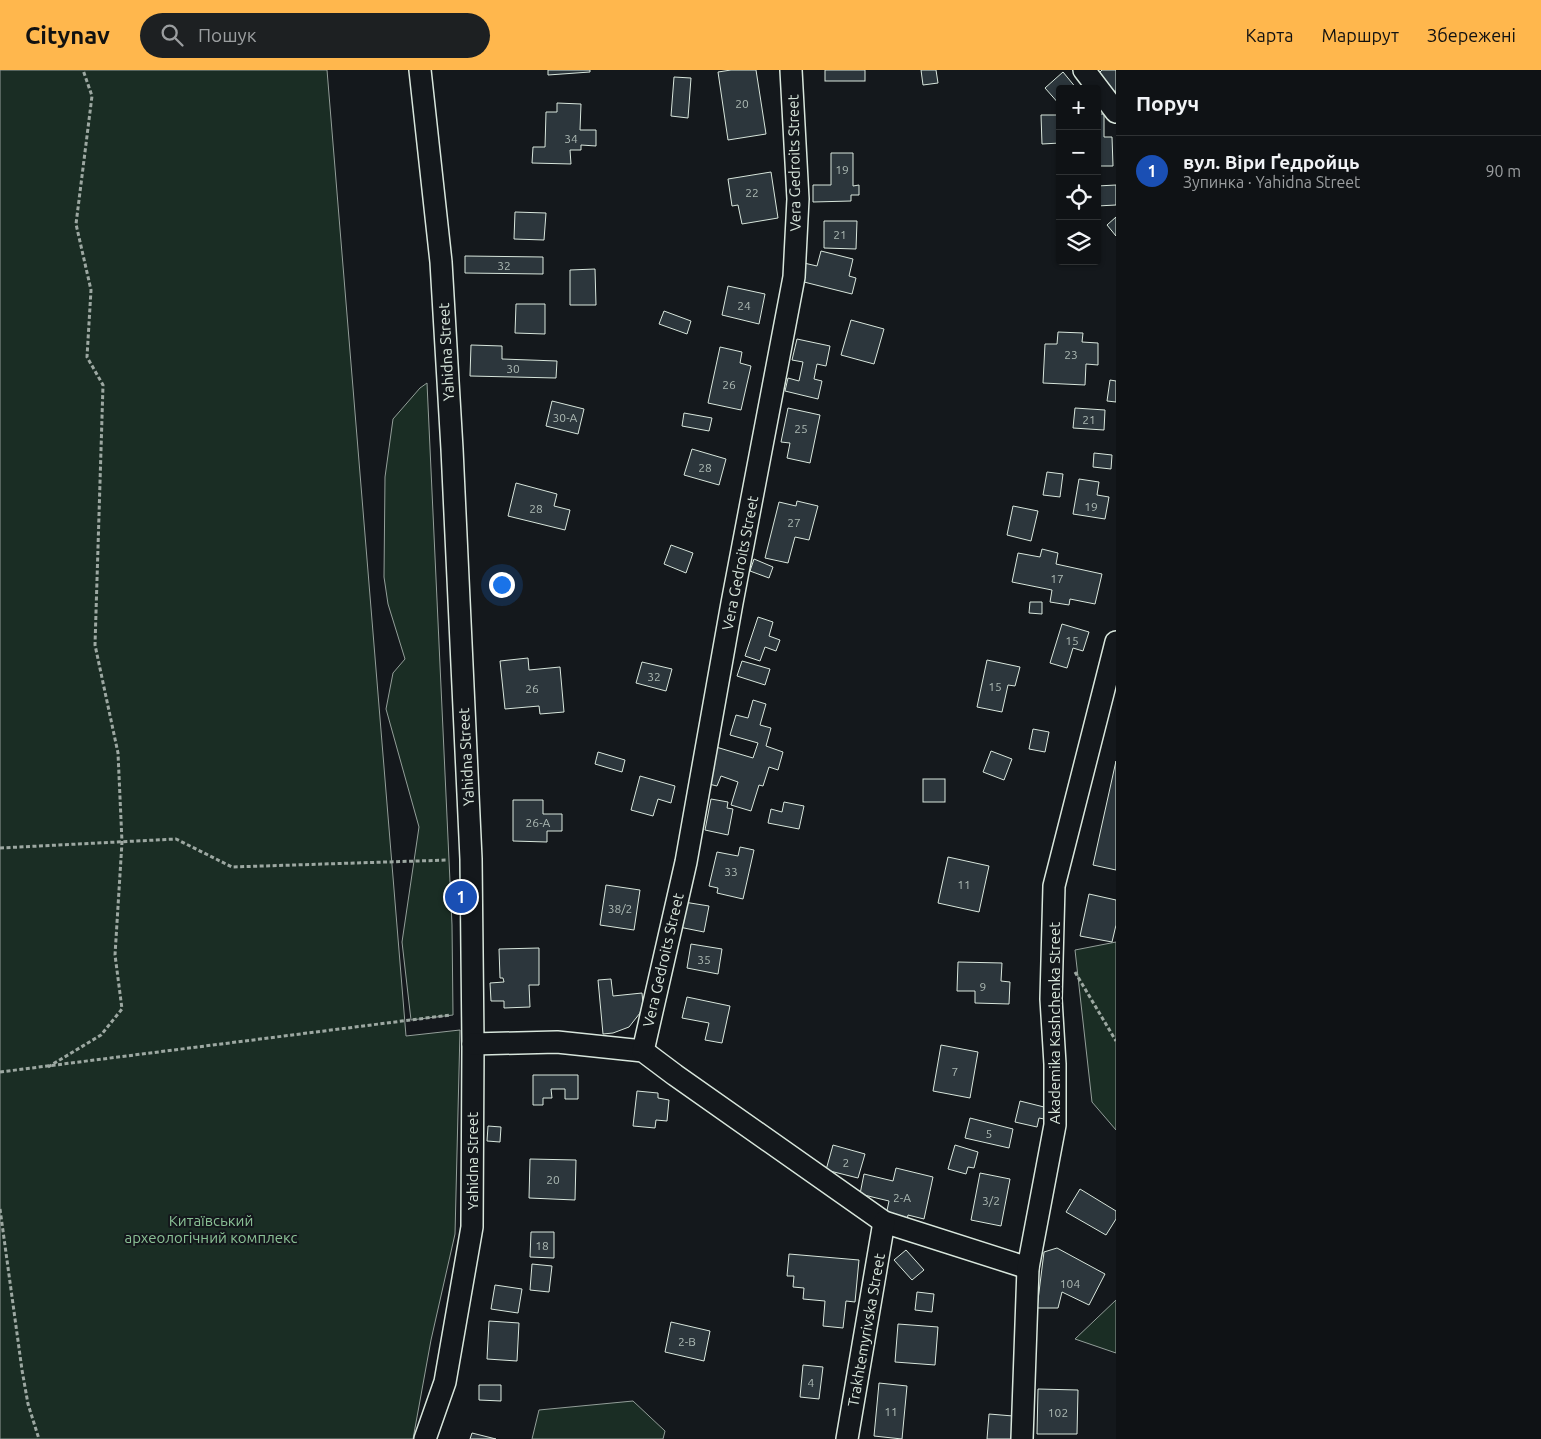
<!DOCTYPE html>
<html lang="uk">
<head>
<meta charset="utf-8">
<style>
	body { margin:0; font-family:Ubuntu,sans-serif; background:#1d2022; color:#f1f3f6 }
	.controls { position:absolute; right:15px; top:15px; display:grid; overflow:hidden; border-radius:5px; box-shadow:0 1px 4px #0004 }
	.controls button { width:45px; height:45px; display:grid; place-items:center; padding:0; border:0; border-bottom:1px solid #2f3234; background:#0f1215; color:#f1f3f6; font:25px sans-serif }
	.you { position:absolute; left:501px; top:514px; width:18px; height:18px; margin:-12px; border:4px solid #fff; border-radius:50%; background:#1a73e8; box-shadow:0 0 0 8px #1a73e833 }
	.badge { display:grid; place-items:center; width:32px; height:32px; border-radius:50%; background:#ffb74d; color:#fff; font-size:16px; font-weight:700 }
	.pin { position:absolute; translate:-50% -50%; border:2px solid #fff; box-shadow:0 1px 5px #0006 }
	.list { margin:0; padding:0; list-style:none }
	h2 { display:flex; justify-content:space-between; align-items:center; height:65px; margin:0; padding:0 20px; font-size:21px }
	h2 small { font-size:16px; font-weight:400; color:#9b9ea0 }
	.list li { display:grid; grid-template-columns:32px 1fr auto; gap:15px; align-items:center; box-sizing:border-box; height:70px; padding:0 20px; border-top:1px solid #2f3234 }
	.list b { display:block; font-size:19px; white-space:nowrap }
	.list p { margin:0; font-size:16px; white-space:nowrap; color:#9b9ea0 }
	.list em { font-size:16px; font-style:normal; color:#9b9ea0 }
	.icon { flex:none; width:28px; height:28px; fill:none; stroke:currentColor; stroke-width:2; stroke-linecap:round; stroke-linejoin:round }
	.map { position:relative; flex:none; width:1116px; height:1369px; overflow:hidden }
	header { display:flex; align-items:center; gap:30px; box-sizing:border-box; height:70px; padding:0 25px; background:#ffb74d; color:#111 }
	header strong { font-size:24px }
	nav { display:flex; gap:28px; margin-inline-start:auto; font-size:18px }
	.search { width:350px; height:45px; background:#1d2022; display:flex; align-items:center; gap:12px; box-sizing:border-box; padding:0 18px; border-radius:28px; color:#9b9ea0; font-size:19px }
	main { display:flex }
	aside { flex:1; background:#0f1215 }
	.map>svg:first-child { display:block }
	.green { fill:#1a2d24; stroke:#939e99 }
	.building { fill:#2c363c; stroke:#d8e6dc }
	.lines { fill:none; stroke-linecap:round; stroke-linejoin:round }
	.street-casing { stroke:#d8e6dc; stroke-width:24 }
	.path { stroke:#9da8a2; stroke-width:3; stroke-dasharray:4 2.5; stroke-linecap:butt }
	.street { stroke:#14181c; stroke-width:21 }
	.labels { text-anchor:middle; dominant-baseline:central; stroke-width:4; stroke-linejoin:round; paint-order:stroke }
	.number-label { font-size:12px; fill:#adbab4 }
	.street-label { font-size:15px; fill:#d8e6dc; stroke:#14181c }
	.park-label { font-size:15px; fill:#8ac095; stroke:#14181c }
</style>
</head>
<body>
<header>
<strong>Citynav</strong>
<div class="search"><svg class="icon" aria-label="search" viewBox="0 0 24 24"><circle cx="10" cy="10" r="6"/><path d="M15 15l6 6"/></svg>Пошук</div>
<nav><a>Карта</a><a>Маршрут</a><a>Збережені</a></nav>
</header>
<main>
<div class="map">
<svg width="1116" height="1369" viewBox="0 0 1116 1369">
	<rect width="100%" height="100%" fill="#14181c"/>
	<g class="green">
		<path d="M0,0H327L406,966L460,960L455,1164L431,1270L413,1369H0Z"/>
		<path d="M427,313L452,855L453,945L411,950L402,872L419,757L386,639L393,603L405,589L388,534L384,507L385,407L393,349L420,318Z"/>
		<path d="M1116,872V1060L1092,1032L1075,880Z"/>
		<path d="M1116,1230V1283L1075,1269Z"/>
		<path d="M633,1331L665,1361L663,1369H532L539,1340Z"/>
	</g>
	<g class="building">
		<path d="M548,0H590V2L548,5Z"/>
		<path d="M731,0H756L766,64L728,70L718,2Z"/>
		<rect x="825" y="0" width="40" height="11"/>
		<path d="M921,0H936L938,13L923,15Z"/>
		<path d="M1102,0H1116V21L1114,22L1099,3Z"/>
		<path d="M1063,2L1077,19H1060V35L1045,18Z"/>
		<path d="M674,7L691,8L688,48L671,46Z"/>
		<path d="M557,33L581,34L580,60H596V76L581,75V80H570L571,94L532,93L533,77H545L546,42H557Z"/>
		<path d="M1097,44H1104V67H1112L1113,96H1097Z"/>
		<path d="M1041,45H1060V73L1042,74Z"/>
		<path d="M831,83H853V116L859,115V125H851V131L813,132V115H831Z"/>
		<path d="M771,102L778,148L742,154L738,135L732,136L728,109Z"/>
		<path d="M1116,115V135L1097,136V116Z"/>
		<path d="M515,142L546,143L544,170L514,169Z"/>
		<path d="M1116,147V166L1107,155Z"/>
		<path d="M824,151H857L856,179L824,178Z"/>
		<path d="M821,181L853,189L849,206L856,208L852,224L800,211L804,193L817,196Z"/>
		<path d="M465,186L543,187V204L465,203Z"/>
		<path d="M595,199L596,235H570V200Z"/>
		<path d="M728,216L765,224L759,254L722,245Z"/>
		<path d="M516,234H545V264L515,263Z"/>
		<path d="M664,241L691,251L687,264L659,254Z"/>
		<path d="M851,250L884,259L874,294L841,285Z"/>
		<path d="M1058,262L1083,263L1082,272L1098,273V295L1086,294L1085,315L1043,313L1045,274H1057Z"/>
		<path d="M797,269L830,276L826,296L817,294L814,309L822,311L818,329L785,321L788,308L799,311L803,292L792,290Z"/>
		<path d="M471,275L502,276V289L557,291L556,308L470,306Z"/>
		<path d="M720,277L742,282L740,293L751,296L741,340L708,333Z"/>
		<path d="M1110,310L1116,311V332L1107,331Z"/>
		<path d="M552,331L584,339L578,364L546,356Z"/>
		<path d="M788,338L820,345L810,393L787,388L790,373L781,372Z"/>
		<path d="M1075,338L1105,340L1104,360L1073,358Z"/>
		<path d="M684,343L712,348L709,361L682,356Z"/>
		<path d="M692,379L726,389L719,415L684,405Z"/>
		<path d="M1094,383L1112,385L1111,399L1093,397Z"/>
		<path d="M1047,402L1063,404L1060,427L1043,425Z"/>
		<path d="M1079,409L1099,412L1097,425L1109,427L1105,449L1073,444Z"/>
		<path d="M516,413L557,424L554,436L570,440L565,460L508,446Z"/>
		<path d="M797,431L818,436L809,470L795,467L788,493L765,488L779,432L796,436Z"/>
		<path d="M1013,436L1038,441L1031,471L1007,465Z"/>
		<path d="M671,475L693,483L686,503L664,494Z"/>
		<path d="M1042,479L1058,483L1056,494L1102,504L1095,534L1070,529L1069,535L1050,532L1052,520L1012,512L1018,483L1040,487Z"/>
		<path d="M754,489L773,497L769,508L750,501Z"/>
		<path d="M1030,532H1042V544L1029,543Z"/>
		<path d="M758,547L773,552L769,566L780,570L776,581L765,577L760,591L745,586Z"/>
		<path d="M1062,554L1089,562L1083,581L1073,578L1067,598L1050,593Z"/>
		<path d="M528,588L529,600L560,597L564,642L540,644L539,636L505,639L500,591Z"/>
		<path d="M987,590L1020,597L1015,616L1008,615L1002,642L977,637Z"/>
		<path d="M742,591L770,599L765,615L737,606Z"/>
		<path d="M642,592L672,599L666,621L636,613Z"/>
		<path d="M753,630L766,634L760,655L771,658L766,676L783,682L778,700L769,697L763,716L759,715L751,741L731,735L738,712L721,706L717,716L709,714L714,698L710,697L716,677L753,688L758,673L730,665L736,645L748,648Z"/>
		<path d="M1033,659L1049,662L1045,682L1029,679Z"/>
		<path d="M991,681L1012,689L1004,710L983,702Z"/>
		<path d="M598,682L625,690L622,702L595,694Z"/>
		<path d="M1116,691V800L1093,795Z"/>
		<path d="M640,706L675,716L671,733L658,729L653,746L631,740Z"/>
		<rect x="923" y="709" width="22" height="23"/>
		<path d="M711,729L728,732L727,738L733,739L728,765L705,760Z"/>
		<path d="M513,730H543V744H562V761H547V772L513,771Z"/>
		<path d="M784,732L804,736L799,759L768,753L771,739L782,742Z"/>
		<path d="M740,777L754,780L743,829L717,823L718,818L709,816L717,782L738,786Z"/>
		<path d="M948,787L989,796L979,842L938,833Z"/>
		<path d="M606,815L640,820L634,860L600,855Z"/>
		<path d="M1089,824L1116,830V855L1112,872L1080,866Z"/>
		<path d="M684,832L709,836L704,862L679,857Z"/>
		<path d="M691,874L722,879L718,904L687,898Z"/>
		<path d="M539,878V915H529L530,937L504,938V931H491L490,913L504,912L503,908H500L499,879Z"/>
		<path d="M958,892L1002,893L1001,911L1010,912L1009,934L975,933V921H957Z"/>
		<path d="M611,909L613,926L642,923L643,933L640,943L629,957L613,963L603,964L598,910Z"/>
		<path d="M687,927L730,936L722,973L705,970L709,953L682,948Z"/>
		<path d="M941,975L978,982L970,1028L933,1021Z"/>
		<path d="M533,1005H578V1029H565V1019H551L552,1028H543V1035H533Z"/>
		<path d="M637,1021L658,1023V1028L669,1030L667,1051L656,1050L655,1058L633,1056Z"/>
		<path d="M1020,1031L1052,1039L1049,1050L1039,1048L1037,1057L1015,1052Z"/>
		<path d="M970,1048L1013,1059L1009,1078L965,1068Z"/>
		<path d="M488,1056L501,1057L500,1072L487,1071Z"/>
		<path d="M833,1075L865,1084L858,1108L826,1100Z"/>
		<path d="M955,1075L978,1082L974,1098L968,1097L966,1104L948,1099Z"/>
		<path d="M530,1089L576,1090L575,1130L529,1128Z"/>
		<path d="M896,1098L933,1107L924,1149L908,1145L907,1150L886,1145L889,1131L860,1124L864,1104L893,1111Z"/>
		<path d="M980,1103L1010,1109L1001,1156L971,1150Z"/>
		<path d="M1080,1119L1116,1141V1149L1106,1165L1066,1142Z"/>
		<path d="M531,1162H554V1188L530,1187Z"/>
		<path d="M1057,1178L1105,1204L1089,1235L1062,1222L1058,1238H1037L1044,1182Z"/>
		<path d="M906,1180L924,1200L912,1210L894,1190Z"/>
		<path d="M789,1184L859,1190L855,1232L846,1231L843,1258L823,1256L825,1231L803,1229L804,1218L793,1217L794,1206H787Z"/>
		<path d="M532,1194L552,1196L549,1222L530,1220Z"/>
		<path d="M495,1215L522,1219L518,1243L491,1239Z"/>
		<path d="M917,1222L934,1224L932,1242L915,1240Z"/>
		<path d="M489,1251L519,1253L517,1291L487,1289Z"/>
		<path d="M671,1252L710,1261L704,1291L665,1282Z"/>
		<path d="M898,1254L938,1257L935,1295L895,1292Z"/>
		<path d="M803,1295L823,1297L819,1329L800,1327Z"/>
		<path d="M879,1313L907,1316L902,1369L874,1366Z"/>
		<path d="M479,1315H501V1331L479,1330Z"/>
		<path d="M1038,1319L1078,1320L1077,1364H1037Z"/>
		<path d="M989,1344L1013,1346L1011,1369H987Z"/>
		<path d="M472,1363L496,1369H470Z"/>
	</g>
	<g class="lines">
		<g class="street-casing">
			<g id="street">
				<path d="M420,0L441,192L452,379L471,789L473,974L472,1157L445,1312L425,1369"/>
				<path d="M1084,0L1116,42"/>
				<path d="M473,974L557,972L643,981L675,1005L884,1152L1028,1198"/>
				<path d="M643,981L686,792L732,533L794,207L798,129L791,0"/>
				<path d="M847,1369L884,1152"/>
				<path d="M1022,1369L1028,1198L1055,1055V994L1051,929L1054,816L1116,572"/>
			</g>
		</g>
		<g class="path">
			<path d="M0,778L176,769L232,797L448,790"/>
			<path d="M1075,902L1116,971"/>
			<path d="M48,997L101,965L122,939L115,885L122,772L118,683L95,575L103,315L87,287L91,220L76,154L92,26L83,0"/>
			<path d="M0,1002L450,945"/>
			<path d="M0,1139L22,1300L28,1334L39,1369"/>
		</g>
		<use href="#street" class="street"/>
	</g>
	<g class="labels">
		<g class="number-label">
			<text x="742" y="33">20</text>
			<text x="571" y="68">34</text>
			<text x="842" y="99">19</text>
			<text x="752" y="122">22</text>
			<text x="840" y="164">21</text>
			<text x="504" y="195">32</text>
			<text x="744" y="235">24</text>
			<text x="1071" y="284">23</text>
			<text x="513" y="298">30</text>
			<text x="729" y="314">26</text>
			<text x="565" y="347">30-А</text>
			<text x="1089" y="349">21</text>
			<text x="801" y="358">25</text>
			<text x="705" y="397">28</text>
			<text x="1091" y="436">19</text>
			<text x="536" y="438">28</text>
			<text x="794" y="452">27</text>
			<text x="1057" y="508">17</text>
			<text x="1072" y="570">15</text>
			<text x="654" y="606">32</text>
			<text x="995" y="616">15</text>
			<text x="532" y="618">26</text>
			<text x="538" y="752">26-А</text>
			<text x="731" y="801">33</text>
			<text x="964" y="814">11</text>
			<text x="620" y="838">38/2</text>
			<text x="704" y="889">35</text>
			<text x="983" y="916">9</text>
			<text x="955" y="1001">7</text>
			<text x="989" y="1063">5</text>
			<text x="846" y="1092">2</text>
			<text x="553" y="1109">20</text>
			<text x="902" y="1127">2-А</text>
			<text x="991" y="1130">3/2</text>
			<text x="542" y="1175">18</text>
			<text x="1070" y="1213">104</text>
			<text x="687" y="1271">2-В</text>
			<text x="811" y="1312">4</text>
			<text x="891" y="1341">11</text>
			<text x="1058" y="1342">102</text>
		</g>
		<g class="street-label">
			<text transform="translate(794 93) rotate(-91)">Vera Gedroits Street</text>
			<text transform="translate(446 282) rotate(-93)">Yahidna Street</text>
			<text transform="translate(740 493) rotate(-79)">Vera Gedroits Street</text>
			<text transform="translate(466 687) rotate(-93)">Yahidna Street</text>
			<text transform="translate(663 890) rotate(-77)">Vera Gedroits Street</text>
			<text transform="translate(1054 953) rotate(-90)">Akademika Kashchenka Street</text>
			<text transform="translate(472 1091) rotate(-90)">Yahidna Street</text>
			<text transform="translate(866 1260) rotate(-80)">Trakhtemyrivska Street</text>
		</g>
		<g class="park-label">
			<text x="211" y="1150">Китаївський<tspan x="211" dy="17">археологічний комплекс</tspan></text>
		</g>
	</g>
</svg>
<div class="controls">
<button>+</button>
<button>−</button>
<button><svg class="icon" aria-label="locate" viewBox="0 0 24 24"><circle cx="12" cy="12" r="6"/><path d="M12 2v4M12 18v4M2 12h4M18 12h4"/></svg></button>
<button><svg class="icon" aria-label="layers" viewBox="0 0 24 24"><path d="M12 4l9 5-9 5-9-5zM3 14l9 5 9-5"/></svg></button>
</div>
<div class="you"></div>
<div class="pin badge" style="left:461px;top:827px;background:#1a4fb4">1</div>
</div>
<aside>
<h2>Поруч<small></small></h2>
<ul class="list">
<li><span class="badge" style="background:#1a4fb4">1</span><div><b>вул. Віри Ґедройць</b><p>Зупинка · Yahidna Street</p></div><em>90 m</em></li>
</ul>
</aside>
</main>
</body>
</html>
